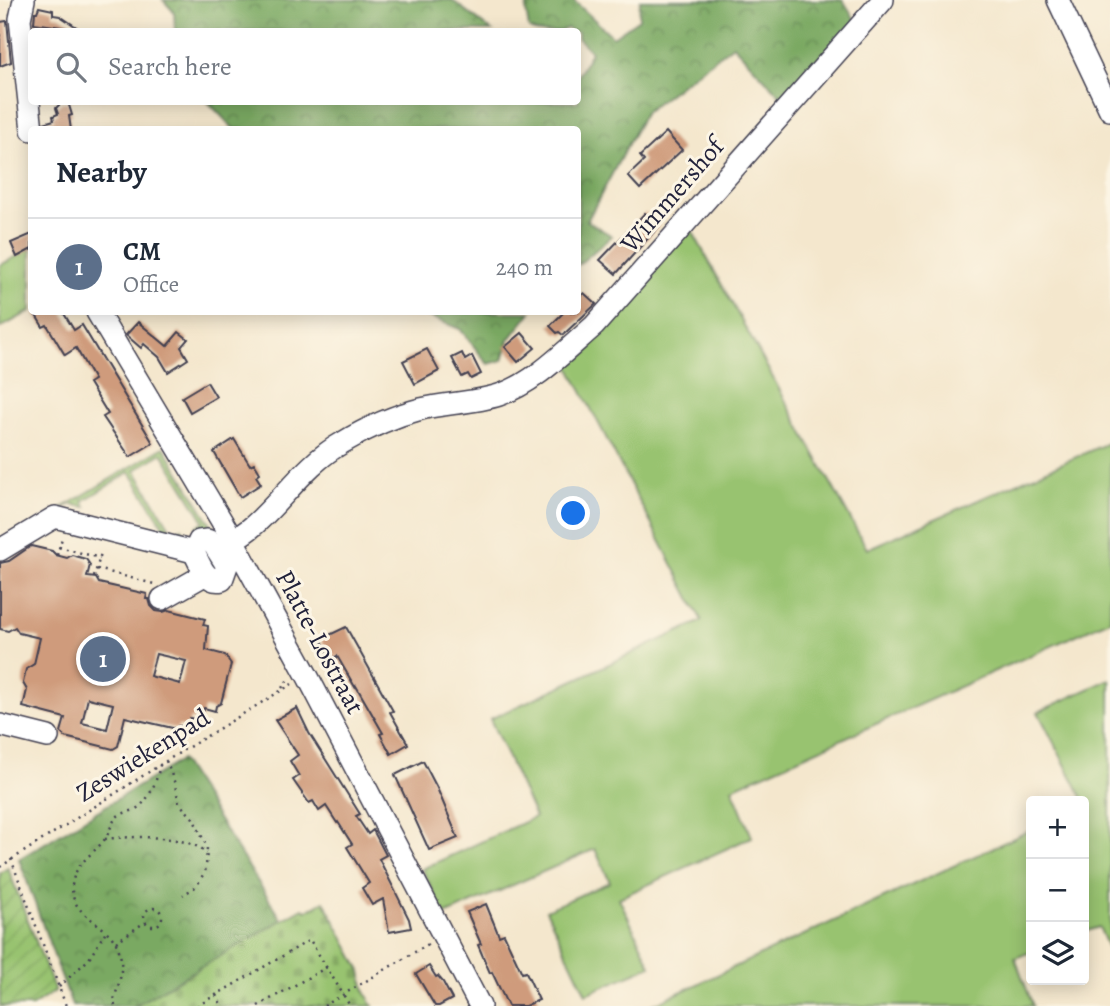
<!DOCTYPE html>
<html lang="en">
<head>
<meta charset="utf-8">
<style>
	body { margin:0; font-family:Alegreya,serif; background:#f6f6f7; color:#1f2937 }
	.controls { position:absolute; right:21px; bottom:21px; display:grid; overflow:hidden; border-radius:7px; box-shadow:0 4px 18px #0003 }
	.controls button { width:63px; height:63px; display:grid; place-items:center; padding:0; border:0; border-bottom:2px solid #e0e1e3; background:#fff; color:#1f2937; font:35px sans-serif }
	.you { position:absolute; left:574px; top:514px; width:24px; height:24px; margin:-18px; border:5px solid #fff; border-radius:50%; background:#1a73e8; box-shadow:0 0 0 10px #1a73e833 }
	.badge { display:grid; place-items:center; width:46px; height:46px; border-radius:50%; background:#c8321e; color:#fff; font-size:23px; font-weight:700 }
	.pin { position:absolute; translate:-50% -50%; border:4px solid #fff; box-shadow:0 2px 7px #0006 }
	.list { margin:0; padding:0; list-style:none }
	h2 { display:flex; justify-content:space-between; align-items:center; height:91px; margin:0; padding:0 28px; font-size:30px }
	h2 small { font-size:23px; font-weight:400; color:#747a83 }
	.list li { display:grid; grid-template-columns:46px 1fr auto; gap:21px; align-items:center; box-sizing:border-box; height:98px; padding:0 28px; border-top:2px solid #e0e1e3 }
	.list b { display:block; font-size:26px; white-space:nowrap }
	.list p { margin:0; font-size:23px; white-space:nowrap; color:#747a83 }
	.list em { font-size:23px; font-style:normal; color:#747a83 }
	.icon { flex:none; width:38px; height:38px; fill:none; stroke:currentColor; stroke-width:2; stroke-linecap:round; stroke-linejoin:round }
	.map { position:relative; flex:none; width:1110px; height:1006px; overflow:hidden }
	.search { position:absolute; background:#fff; box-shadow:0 4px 18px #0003; left:28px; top:28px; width:553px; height:77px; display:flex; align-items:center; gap:18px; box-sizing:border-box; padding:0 24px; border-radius:7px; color:#747a83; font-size:26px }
	.panel { position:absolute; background:#fff; box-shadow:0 4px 18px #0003; left:28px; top:126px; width:553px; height:189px; border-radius:7px }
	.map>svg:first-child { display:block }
	.grass { fill:#98c370; stroke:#5d7256; stroke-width:2 }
	.forest { fill:url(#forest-crowns); stroke:#4e664e; stroke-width:2 }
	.cemetery { fill:url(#cemetery-stones); stroke:#5d7256; stroke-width:2 }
	.garden { fill:url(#garden-furrows); stroke:#5d7256; stroke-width:2 }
	.building { fill:#cf9b7c; fill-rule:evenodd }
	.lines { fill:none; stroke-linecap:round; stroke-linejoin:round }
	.minor-casing { stroke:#424051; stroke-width:24 }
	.path { stroke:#424051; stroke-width:2.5; stroke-dasharray:2 5; stroke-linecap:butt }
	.minor { stroke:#fff; stroke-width:21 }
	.labels { text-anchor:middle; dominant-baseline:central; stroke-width:6; stroke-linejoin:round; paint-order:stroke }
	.street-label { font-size:26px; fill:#22223b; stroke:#fcf5e5 }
</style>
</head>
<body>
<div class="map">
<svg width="1110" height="1006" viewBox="0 0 1110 1006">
	<defs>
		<pattern id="forest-crowns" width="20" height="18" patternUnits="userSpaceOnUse" patternTransform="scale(1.75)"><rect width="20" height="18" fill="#7aa962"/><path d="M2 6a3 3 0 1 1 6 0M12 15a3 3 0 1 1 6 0" fill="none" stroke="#648952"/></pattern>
		<pattern id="cemetery-stones" width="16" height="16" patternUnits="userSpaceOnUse" patternTransform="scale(1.75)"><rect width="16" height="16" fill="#98c370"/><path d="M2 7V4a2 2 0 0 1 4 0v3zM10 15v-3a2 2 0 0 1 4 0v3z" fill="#83a762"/></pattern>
		<pattern id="garden-furrows" width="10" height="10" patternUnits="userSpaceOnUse" patternTransform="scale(1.75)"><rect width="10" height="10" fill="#98c370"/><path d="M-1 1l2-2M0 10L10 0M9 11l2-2" fill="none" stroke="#83a762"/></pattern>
	</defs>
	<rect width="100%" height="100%" fill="#fcf5e5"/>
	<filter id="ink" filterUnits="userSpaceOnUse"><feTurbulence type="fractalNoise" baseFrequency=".0143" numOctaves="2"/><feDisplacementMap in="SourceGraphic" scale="14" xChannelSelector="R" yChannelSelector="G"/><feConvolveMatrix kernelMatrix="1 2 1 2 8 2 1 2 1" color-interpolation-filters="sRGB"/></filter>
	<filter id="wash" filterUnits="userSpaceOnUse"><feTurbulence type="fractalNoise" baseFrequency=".00686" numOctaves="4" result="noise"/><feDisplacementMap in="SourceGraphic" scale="28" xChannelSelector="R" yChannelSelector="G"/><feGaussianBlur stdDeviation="1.57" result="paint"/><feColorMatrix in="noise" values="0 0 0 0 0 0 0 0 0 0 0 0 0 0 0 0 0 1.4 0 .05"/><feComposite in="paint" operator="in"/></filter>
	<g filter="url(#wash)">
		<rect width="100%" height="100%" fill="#f4e7cd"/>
		<g class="grass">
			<path d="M690,227L867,549L1110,442V620L732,788L752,837L619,898L651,966L586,994L546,910L610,882L595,849L445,915L422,869L535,817L490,719L702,621L566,361Z"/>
			<path d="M31,249V311L0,328V265Z"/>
			<path d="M164,447L211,524L208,526L213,534L201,535L196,527L204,521L162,453L135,470L173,533L182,528L187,536L178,542L155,533L164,527L130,472L83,501L86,507L71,504L55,512Z"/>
			<path d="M1110,679V952L1099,927L1084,932V801L1038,712Z"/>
			<path d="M1031,830V952L1015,958L1033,1006H650Z"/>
		</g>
		<g class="forest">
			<path d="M163,0H452L492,31H175L174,12Z"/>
			<path d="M529,0H573L613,37L639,19L640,0H843L859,26L789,105L733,45L645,112L587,221L612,236L578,265V130L234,129L208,102H578V75L591,52L578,38V32L571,31L567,28C559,34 538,34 529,29L526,10Z"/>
			<path d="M418,312H531L509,340L503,360L488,364L460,329Z"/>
			<path d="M181,760L282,920L134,1006H72L19,859Z"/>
		</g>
		<path class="cemetery" d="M324,901L361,971L365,992L373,1006H134L303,908L306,911Z"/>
		<path class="garden" d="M8,868L55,991L32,1006H0V873Z"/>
		<g id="blocks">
			<g class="building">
				<path d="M39,7L53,10V15L60,16L81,30L34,23L35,12H37Z"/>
				<path d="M7,21L11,62L0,66V22Z"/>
				<path d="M62,102H68L72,115L69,116L71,130H45L44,123L54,120L53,116L58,114L56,108Z"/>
				<path d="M666,132L682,150L640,189L628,176L644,161L640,156Z"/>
				<path d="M645,213L659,226L616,274L600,260Z"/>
				<path d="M32,234V249L17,257L11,243Z"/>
				<path d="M584,293L596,304L563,335L559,332L557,333L550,326L564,312H578V299Z"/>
				<path d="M34,312H63L74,330L82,325L153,443L130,457L103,417L108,414L89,383L94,380L76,348L65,355L47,325L43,327Z"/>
				<path d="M138,322L167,346L179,332L188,339L181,347L188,359L168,372L159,357L144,344L141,348L126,335Z"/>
				<path d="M522,333L535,348L518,362L505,347Z"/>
				<path d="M427,349L439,371L415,384L403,361Z"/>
				<path d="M462,353L465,360L472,356L481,374L471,379L468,374L462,377L452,358Z"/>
				<path d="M207,382L216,397L190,412L182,397Z"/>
				<path d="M234,439L250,465L254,463L260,473L256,476L261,484L240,497L214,452Z"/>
				<path d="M31,546L52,551L56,555L67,558L72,555L86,559L90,565L87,577L96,578L99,583L147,594L146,599H149L151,606L156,611L163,612L169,610L205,619L203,625L208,626L206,650L225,655L231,664L221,703L216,706L215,711L204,708L202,718L198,720L190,718L188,726H178L177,729L125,717L118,746L113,749L65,737L61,732L65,718L23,707L27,690L23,683L26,669L34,664L40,638L19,633L15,627L8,631L0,629V563L9,561ZM156,654L186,661L180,684L150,676ZM88,698L113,704L107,729L82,723Z"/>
				<path d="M346,627L393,711L390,712L408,744L391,754L380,734L383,733L356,686L355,687L337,656L331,659L321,639Z"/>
				<path d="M297,708L309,733L360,814L356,816L368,834L373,830L386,855L379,859L409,919L411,928L389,932L383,899L372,905L362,888L369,883L347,847L352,844L338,822L337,823L326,806L319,811L313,801L309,803L293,780L299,776L290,761L298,755L275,720Z"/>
				<path d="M423,761L437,788L458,838L429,850L395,775Z"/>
				<path d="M486,904L499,936L504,934L522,973L526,972L539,1000L525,1006H508L492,972L490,973L478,945L481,944L467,912Z"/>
				<path d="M429,966L436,977L438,976L443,982L452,999L439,1006H435L416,974Z"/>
			</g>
		</g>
	</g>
	<g filter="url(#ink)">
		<use href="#blocks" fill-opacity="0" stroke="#424051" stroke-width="2"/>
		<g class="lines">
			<g class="minor-casing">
				<g id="minor">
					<path d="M24,0L20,19L32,130"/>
					<path d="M1058,0L1110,110"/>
					<path d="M97,312L233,540L308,677L480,1006"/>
					<path d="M207,540L212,542L227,566L222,580C206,584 200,564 194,552L199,541Z"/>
					<path d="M0,550L55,517L194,552"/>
					<path d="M217,550C229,542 242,536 253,526C283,500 306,463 342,443C367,428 393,416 421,409C446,403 474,403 499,395C535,383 566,350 594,326L883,0"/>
					<path d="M162,599L206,574"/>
					<path d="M0,725L48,737"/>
				</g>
			</g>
			<g class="path">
				<path d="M59,547L100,558"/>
				<path d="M57,555L62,538"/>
				<path d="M97,569L154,584"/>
				<path d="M94,577L101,553"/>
				<path d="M282,688L290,677"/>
				<path d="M166,761L174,781L179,803L193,818L207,847L206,869L197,886L183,895"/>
				<path d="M105,839C131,836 187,834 207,853"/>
				<path d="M11,859L66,1006"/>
				<path d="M0,867L166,761L292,684"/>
				<circle cx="153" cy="917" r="9"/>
				<path d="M116,942L145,922"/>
				<path d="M59,987L89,959L106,931"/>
				<path d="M216,995L222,1006"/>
				<path d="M115,1006L114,1001C116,991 121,980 121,970C125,920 70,925 72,886C74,863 93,855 105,839C109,833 111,825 115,819C119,813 127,813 134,810C149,803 157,780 160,765"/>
				<path d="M197,1006L310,940L350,1006"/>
				<path d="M258,1006L327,967"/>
				<path d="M324,1006L430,943"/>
			</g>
			<use href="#minor" class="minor"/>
		</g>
	</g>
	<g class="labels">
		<g class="street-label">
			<text transform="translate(672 195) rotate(-49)">Wimmershof</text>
			<text transform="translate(320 642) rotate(62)">Platte-Lostraat</text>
			<text transform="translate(143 755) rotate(-32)">Zeswiekenpad</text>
		</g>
	</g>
</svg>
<div class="controls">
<button>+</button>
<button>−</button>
<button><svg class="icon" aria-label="layers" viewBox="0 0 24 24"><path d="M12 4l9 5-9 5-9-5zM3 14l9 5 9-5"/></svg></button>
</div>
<div class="you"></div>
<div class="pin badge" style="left:103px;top:659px;background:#5c6f8a">1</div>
<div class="search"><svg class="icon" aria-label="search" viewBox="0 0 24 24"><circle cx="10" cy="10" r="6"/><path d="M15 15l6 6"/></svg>Search here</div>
<section class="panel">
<h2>Nearby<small></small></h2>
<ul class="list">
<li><span class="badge" style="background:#5c6f8a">1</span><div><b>CM</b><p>Office</p></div><em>240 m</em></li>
</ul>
</section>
</div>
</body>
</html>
